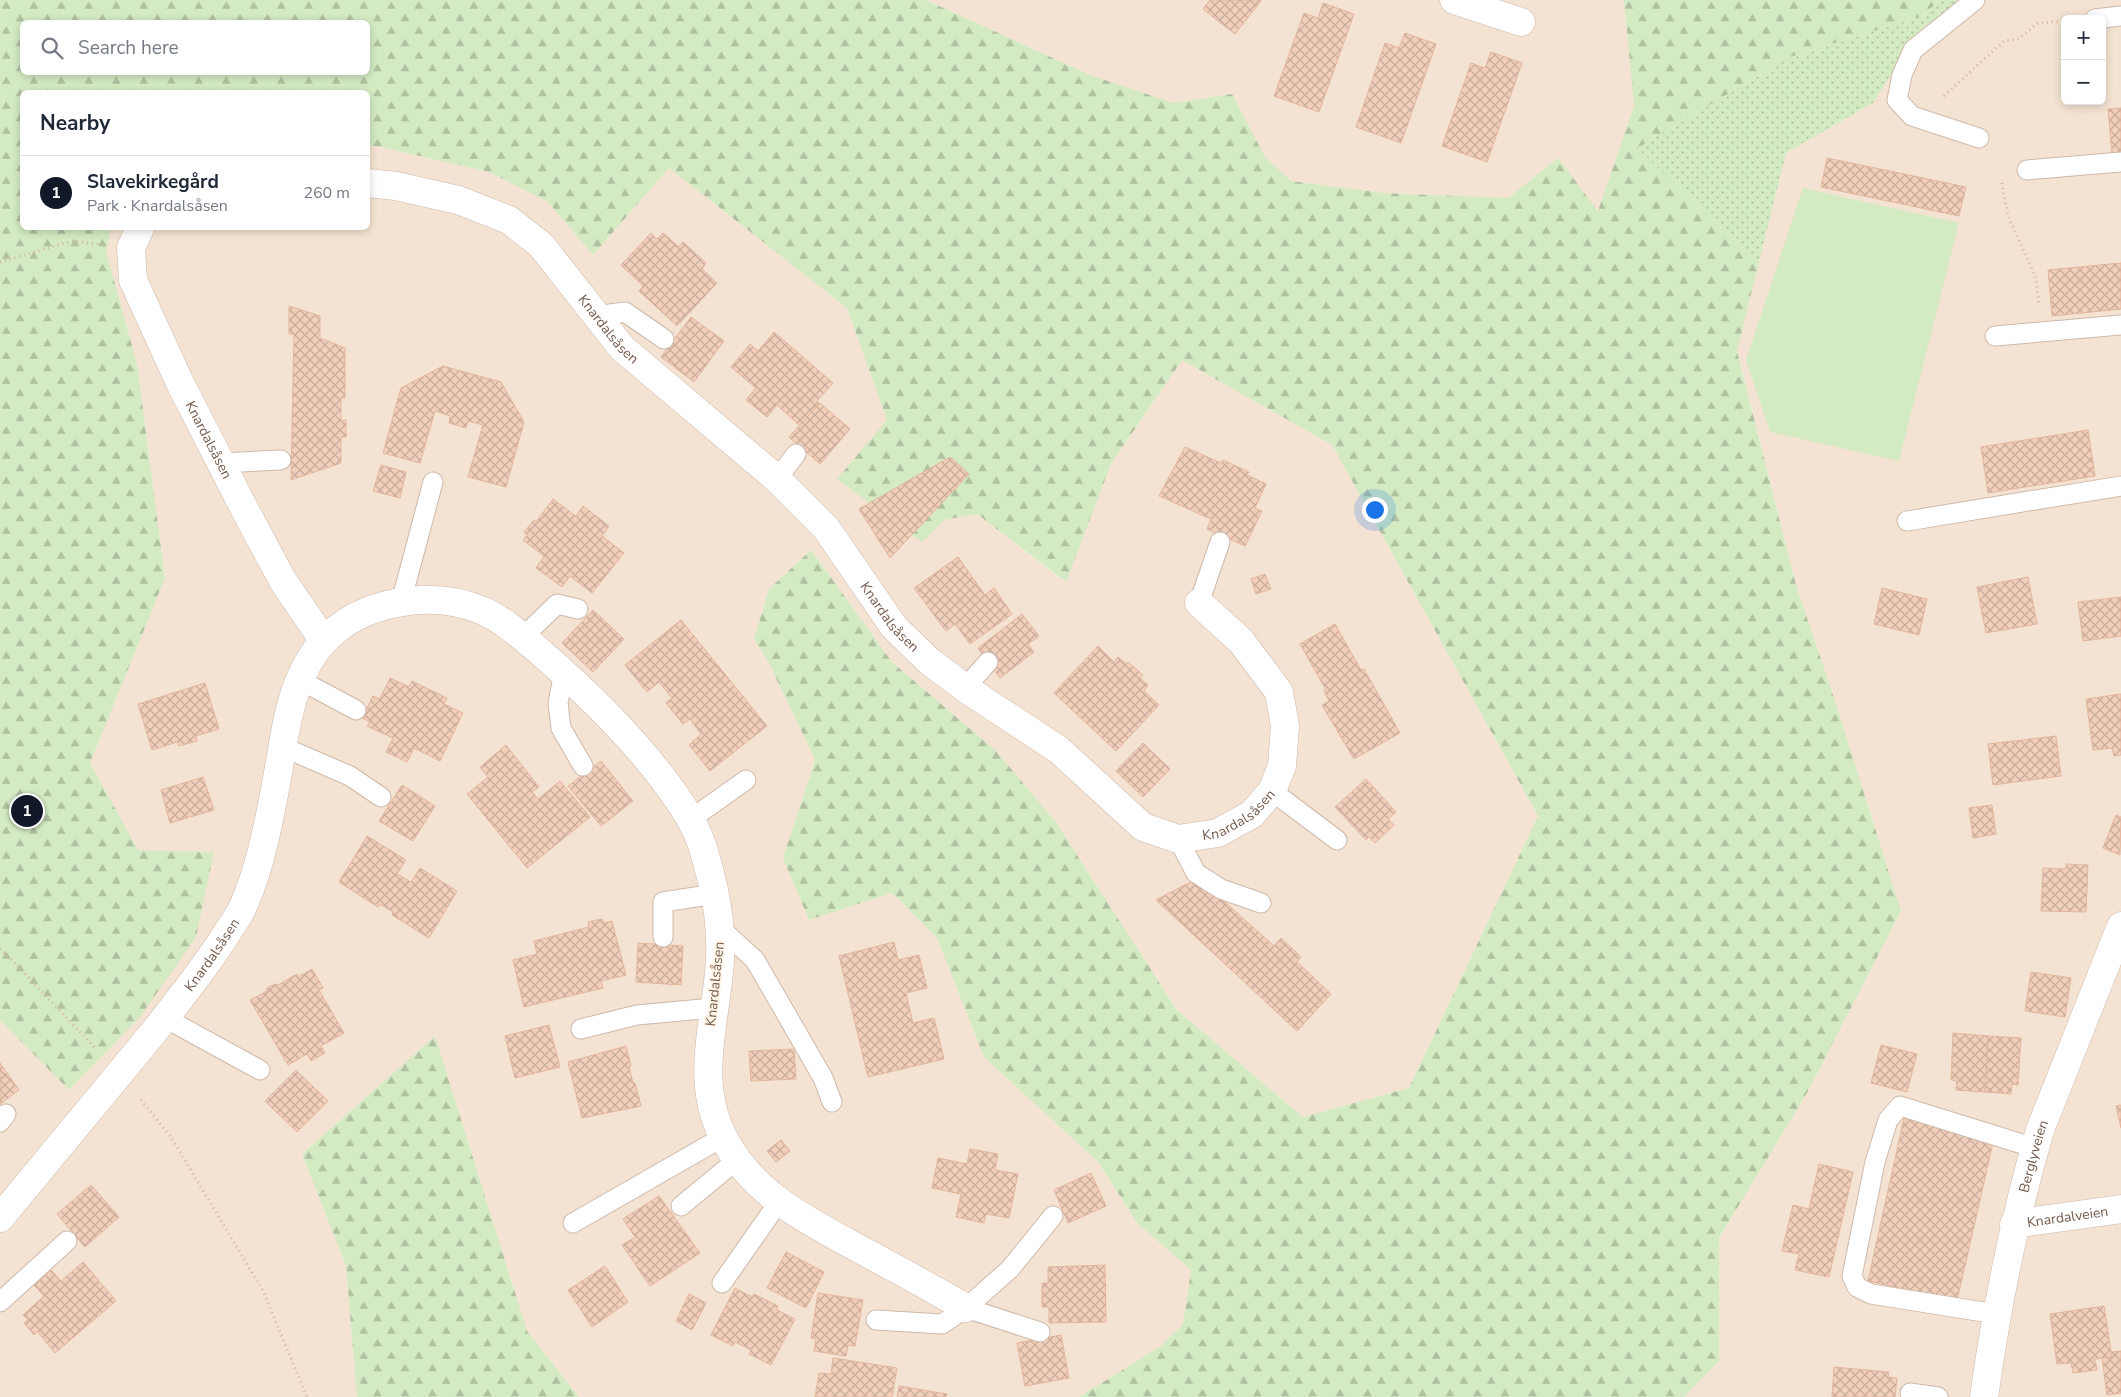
<!DOCTYPE html>
<html lang="en">
<head>
<meta charset="utf-8">
<style>
	body { margin:0; font-family:"Nunito Sans",sans-serif; background:#f2f2f3; color:#1f2937 }
	.controls { position:absolute; right:15px; top:15px; display:grid; overflow:hidden; border-radius:8px; box-shadow:0 2px 8px #0003 }
	.controls button { width:45px; height:45px; display:grid; place-items:center; padding:0; border:0; border-bottom:1px solid #e0e1e3; background:#fff; color:#1f2937; font:25px sans-serif }
	.you { position:absolute; left:1374px; top:509px; width:18px; height:18px; margin:-12px; border:4px solid #fff; border-radius:50%; background:#1a73e8; box-shadow:0 0 0 8px #1a73e833 }
	.badge { display:grid; place-items:center; width:32px; height:32px; border-radius:50%; background:#111827; color:#fff; font-size:16px; font-weight:700 }
	.pin { position:absolute; translate:-50% -50%; border:2px solid #fff; box-shadow:0 1px 5px #0006 }
	.list { margin:0; padding:0; list-style:none }
	h2 { display:flex; justify-content:space-between; align-items:center; height:65px; margin:0; padding:0 20px; font-size:21px }
	h2 small { font-size:16px; font-weight:400; color:#747a83 }
	.list li { display:grid; grid-template-columns:32px 1fr auto; gap:15px; align-items:center; box-sizing:border-box; height:75px; padding:0 20px; border-top:1px solid #e0e1e3 }
	.list b { display:block; font-size:19px; white-space:nowrap }
	.list p { margin:0; font-size:16px; white-space:nowrap; color:#747a83 }
	.list em { font-size:16px; font-style:normal; color:#747a83 }
	.icon { flex:none; width:28px; height:28px; fill:none; stroke:currentColor; stroke-width:2; stroke-linecap:round; stroke-linejoin:round }
	.map { position:relative; flex:none; width:2121px; height:1397px; overflow:hidden }
	.search { position:absolute; background:#fff; box-shadow:0 2px 8px #0003; left:20px; top:20px; width:350px; height:55px; display:flex; align-items:center; gap:12px; box-sizing:border-box; padding:0 18px; border-radius:8px; color:#747a83; font-size:19px }
	.panel { position:absolute; background:#fff; box-shadow:0 2px 8px #0003; left:20px; top:90px; width:350px; height:140px; border-radius:8px }
	.map>svg:first-child { display:block }
	.residential { fill:#f4e3d2; fill-rule:evenodd }
	.grass { fill:url(#grass-dots) }
	.forest { fill:url(#forest-firs); fill-rule:evenodd }
	.park { fill:#d3eac2 }
	.building { fill:url(#building-cross-hatch); stroke:#e4b59b }
	.lines { fill:none; stroke-linecap:round; stroke-linejoin:round }
	.service-casing { stroke:#cdb9aa; stroke-width:21 }
	.minor-casing { stroke:#cdb9aa; stroke-width:29 }
	.path { stroke:#d6b39e; stroke-width:3; stroke-dasharray:1 4; stroke-linecap:butt }
	.service { stroke:#fff; stroke-width:19 }
	.minor { stroke:#fff; stroke-width:28 }
	.labels { text-anchor:middle; dominant-baseline:central; stroke-width:4; stroke-linejoin:round; paint-order:stroke }
	.street-label { font-size:14px; fill:#745849; stroke:#fff6e9 }
</style>
</head>
<body>
<div class="map">
<svg width="2121" height="1397" viewBox="0 0 2121 1397">
	<defs>
		<pattern id="grass-dots" width="8" height="8" patternUnits="userSpaceOnUse" patternTransform="scale(1.25)"><rect width="8" height="8" fill="#d3eac2"/><path d="M2 2h.1M6 6h.1" fill="none" stroke="#b0c0a0" stroke-width="1.8" stroke-linecap="round"/></pattern>
		<pattern id="forest-firs" width="22" height="20" patternUnits="userSpaceOnUse" patternTransform="scale(1.25)"><rect width="22" height="20" fill="#d3eac2"/><path d="M5 1l3.5 6h-7zM16 11l3.5 6h-7z" fill="#b0c0a0"/></pattern>
		<pattern id="building-cross-hatch" width="8" height="8" patternUnits="userSpaceOnUse" patternTransform="scale(1.25)"><rect width="8" height="8" fill="#f1cfbb"/><path d="M0 0l8 8M0 8l8-8" fill="none" stroke="#c8ab9a"/></pattern>
	</defs>
	<rect width="100%" height="100%" fill="#fcf2e3"/>
	<g class="residential">
		<path d="M926,0H1624L1634,106L1598,212L1558,158L1508,198L1384,193L1291,181L1265,157L1232,94L1173,103L1090,75Z"/>
		<path d="M1940,0H2121V1397H1684L1719,1360V1238L1807,1093L1901,911L1837,707L1796,585L1737,350L1786,153L1873,103L1922,16ZM2065,19H2102V101H2065Z"/>
		<path d="M368,146H376L489,172L548,202L593,255L669,168L847,308L887,420L944,520L977,514L1065,582L1111,464L1182,360L1332,445L1538,816L1409,1088L1303,1117L1177,1010L1055,821L996,751L892,662L811,550L769,589L754,639L768,661L815,760L783,858L809,920L892,893L937,938L984,1057L1098,1162L1138,1224L1191,1270L1183,1324L1161,1346L1079,1397H579L527,1331L435,1036L302,1154L346,1266L357,1397H0V1020L70,1090L213,852L138,850L90,763L165,578L137,364L106,251L111,228H368Z"/>
	</g>
	<path class="grass" d="M1940,0H1961L1919,31L1873,103L1786,153L1759,262L1636,148L1790,57L1922,16Z"/>
	<g class="forest">
		<path d="M0,0H926L1090,75L1173,103L1232,94L1265,157L1291,181L1384,193L1508,198L1558,158L1598,211L1634,106L1624,0H1940L1922,16L1790,57L1637,148L1759,262L1737,351L1796,585L1837,707L1901,911L1807,1093L1719,1238V1361L1684,1397H1079L1161,1346L1183,1324L1191,1270L1138,1224L1098,1162L984,1057L937,938L892,893L809,920L783,858L815,760L768,661L754,639L769,589L811,550L892,662L996,751L1055,821L1177,1010L1303,1117L1409,1088L1538,816L1332,445L1182,360L1111,464L1066,582L977,514L944,520L922,542L837,479L887,420L847,308L669,168L593,255L548,202L489,172L376,146H368V92H22V228H111L106,251L137,364L165,578L90,763L138,850L214,852L196,937L140,1017L69,1090L0,1020ZM22,22H368V72H22Z"/>
		<path d="M435,1036L527,1331L579,1397H357L346,1266L302,1154Z"/>
	</g>
	<path class="park" d="M1803,188L1959,223L1899,461L1770,432L1746,360Z"/>
	<g class="building">
		<path d="M1210,0H1260L1261,1L1235,34L1203,9Z"/>
		<path d="M1323,3L1354,14L1319,112L1274,96L1304,13L1318,18Z"/>
		<path d="M1405,33L1436,44L1401,143L1356,127L1385,43L1399,48Z"/>
		<path d="M1491,52L1522,63L1487,162L1442,146L1471,63L1485,68Z"/>
		<path d="M2121,108V153L2112,154L2108,109Z"/>
		<path d="M1827,158L1966,187L1959,216L1821,187Z"/>
		<path d="M651,233L657,239L663,233L679,247L683,242L706,263L702,269L717,283L677,326L639,291L643,286L621,265Z"/>
		<path d="M2121,263V309L2052,316L2048,270Z"/>
		<path d="M289,306L320,316V338L345,348V398H341V421L346,420V437H341V463L291,480L294,334H289Z"/>
		<path d="M691,317L724,341L694,382L661,357Z"/>
		<path d="M774,332L833,383L817,401L819,403L800,426L777,405L767,417L746,400L756,388L731,367L750,344L758,351Z"/>
		<path d="M443,366L501,382L524,422L506,487L468,477L483,425L468,421L466,428L449,423L450,416L435,411L420,463L383,453L401,388Z"/>
		<path d="M820,403L850,429L820,464L789,437Z"/>
		<path d="M2088,430L2095,476L1988,493L1981,447Z"/>
		<path d="M1185,447L1221,463L1223,460L1249,472L1247,475L1266,484L1255,508L1262,511L1245,546L1207,529L1211,519L1159,496Z"/>
		<path d="M950,457L969,474L890,558L859,509Z"/>
		<path d="M381,465L406,472L400,498L373,491Z"/>
		<path d="M553,499L576,516L583,506L609,526L602,536L624,553L592,593L570,576L562,587L536,568L544,556L523,540L527,535L524,532L534,520L536,522Z"/>
		<path d="M958,557L985,595L994,588L1012,614L970,644L955,624L946,631L914,588Z"/>
		<path d="M1265,574L1271,589L1256,594L1251,579Z"/>
		<path d="M2028,577L2037,624L1986,633L1977,587Z"/>
		<path d="M1882,588L1927,599L1919,635L1874,624Z"/>
		<path d="M2121,597V636L2083,641L2078,602Z"/>
		<path d="M593,610L624,639L593,672L562,643Z"/>
		<path d="M1022,614L1039,636L1028,644L1034,652L1000,678L978,648Z"/>
		<path d="M681,620L767,726L710,771L689,745L701,734L690,719L683,724L666,703L672,698L659,682L647,692L625,665Z"/>
		<path d="M1335,624L1361,670L1364,669L1400,733L1354,759L1322,705L1329,701L1324,691L1326,690L1300,644Z"/>
		<path d="M1098,646L1114,662L1118,657L1126,664L1128,662L1143,675L1140,678L1148,685L1144,691L1159,705L1116,751L1054,693Z"/>
		<path d="M390,678L409,687L412,681L447,698L444,704L463,713L440,761L414,748L407,762L386,752L393,738L367,726L370,722L362,718L373,696L380,699Z"/>
		<path d="M205,683L219,729L196,736L197,741L179,746L177,742L152,750L138,704Z"/>
		<path d="M2121,694V755L2114,756L2112,748L2093,750L2086,699Z"/>
		<path d="M2056,736L2061,776L1993,785L1988,744Z"/>
		<path d="M1143,743L1170,769L1143,797L1116,771Z"/>
		<path d="M506,745L539,787L532,792L538,799L560,781L590,817L527,868L467,794L488,777L480,767Z"/>
		<path d="M601,761L633,801L601,826L568,786Z"/>
		<path d="M203,777L214,810L170,823L161,790Z"/>
		<path d="M1366,779L1396,812L1388,819L1394,825L1375,843L1369,837L1366,840L1335,807Z"/>
		<path d="M402,785L435,806L413,841L379,821Z"/>
		<path d="M1992,805L1996,834L1973,838L1969,808Z"/>
		<path d="M2116,815L2121,817L2120,855L2103,848Z"/>
		<path d="M367,836L406,860L397,874L411,882L420,868L457,891L429,938L392,915L393,912L380,904L378,907L339,882Z"/>
		<path d="M2066,864L2088,865L2086,912L2041,911L2043,868L2066,869Z"/>
		<path d="M1198,878L1274,946L1281,938L1301,957L1297,962L1331,994L1297,1031L1156,900Z"/>
		<path d="M602,919L604,923L612,921L626,975L601,981L603,988L524,1007L513,960L537,954L534,941L589,927L588,922Z"/>
		<path d="M894,942L898,960L919,955L927,988L906,993L913,1023L934,1018L944,1059L868,1077L839,956Z"/>
		<path d="M638,943L683,946L681,985L636,982Z"/>
		<path d="M312,969L323,988L319,990L344,1033L321,1046L325,1053L311,1061L307,1054L288,1065L250,1000L267,991V988L275,984L278,985L297,974L298,977Z"/>
		<path d="M2031,972L2071,978L2065,1017L2025,1011Z"/>
		<path d="M549,1025L560,1067L515,1078L505,1036Z"/>
		<path d="M1953,1033L1988,1036L1985,1092L1956,1090L1957,1081L1951,1080Z"/>
		<path d="M1988,1036L2021,1038L2018,1085L2012,1084L2011,1094L1985,1092Z"/>
		<path d="M1881,1045L1917,1054L1907,1092L1871,1083Z"/>
		<path d="M626,1046L631,1066L629,1067L633,1083H635L641,1106L582,1118L568,1062Z"/>
		<path d="M794,1049L796,1079L751,1081L749,1051Z"/>
		<path d="M0,1063L19,1090L0,1104Z"/>
		<path d="M296,1070L328,1101L297,1132L265,1101Z"/>
		<path d="M2121,1105V1128L2116,1106Z"/>
		<path d="M1904,1118L1994,1138L1957,1301L1868,1281Z"/>
		<path d="M781,1140L790,1151L776,1162L767,1151Z"/>
		<path d="M970,1149L998,1154L995,1170L1018,1174L1009,1218L986,1214L984,1223L956,1217L961,1194L932,1188L938,1158L967,1164Z"/>
		<path d="M1819,1164L1853,1172L1829,1277L1795,1270L1799,1254L1782,1251L1793,1205L1809,1209Z"/>
		<path d="M1091,1173L1106,1206L1068,1223L1054,1190Z"/>
		<path d="M91,1185L119,1217L85,1247L57,1214Z"/>
		<path d="M659,1196L700,1253L650,1286L622,1245L635,1237L623,1219Z"/>
		<path d="M786,1252L824,1272L806,1308L767,1288Z"/>
		<path d="M83,1262L116,1301L55,1353L37,1331L34,1335L24,1323L28,1320L23,1315L44,1296L34,1285L51,1270L61,1281Z"/>
		<path d="M1105,1265L1106,1322L1049,1323V1307H1042V1283H1048V1267Z"/>
		<path d="M605,1266L628,1302L592,1327L568,1290Z"/>
		<path d="M735,1288L752,1297L754,1294L778,1306L777,1310L795,1319L771,1365L749,1354L751,1350L735,1342L733,1346L711,1335Z"/>
		<path d="M818,1293L863,1300L855,1346L848,1345L846,1356L814,1351L816,1339L811,1338Z"/>
		<path d="M689,1294L706,1303L692,1330L676,1321Z"/>
		<path d="M2104,1306L2112,1357L2095,1359L2097,1370L2073,1373L2071,1363L2057,1364L2050,1314Z"/>
		<path d="M1061,1335L1069,1378L1025,1386L1017,1343Z"/>
		<path d="M2121,1351V1393L2107,1395L2102,1358L2112,1357L2111,1352Z"/>
		<path d="M833,1358L897,1368L892,1397H815L819,1373L831,1374Z"/>
		<path d="M1834,1367L1889,1372L1888,1377L1897,1378L1895,1397H1832Z"/>
		<path d="M899,1386L947,1394L946,1397H897Z"/>
	</g>
	<g class="lines">
		<g class="service-casing">
			<g id="service">
				<path d="M1975,0L1913,50L1902,75L1897,100L1912,116L1979,138"/>
				<path d="M2095,19L2121,16"/>
				<path d="M2027,170L2121,162"/>
				<path d="M595,316L625,312L664,339"/>
				<path d="M1995,336L2121,325"/>
				<path d="M221,463L281,460"/>
				<path d="M777,479L796,454"/>
				<path d="M1907,521L2121,486"/>
				<path d="M401,602L433,482"/>
				<path d="M1199,603L1220,542"/>
				<path d="M523,637L557,604L578,609"/>
				<path d="M564,672L558,703L561,728L583,766"/>
				<path d="M300,680L356,710"/>
				<path d="M965,688L988,662"/>
				<path d="M283,747L350,776L381,797"/>
				<path d="M1272,791L1337,840"/>
				<path d="M691,819L746,780"/>
				<path d="M1178,839L1196,873L1221,889L1261,903"/>
				<path d="M720,928L755,960L823,1078L832,1102"/>
				<path d="M663,937V902L715,894"/>
				<path d="M165,1018L260,1070"/>
				<path d="M581,1029L637,1015L713,1008"/>
				<path d="M0,1122L6,1114"/>
				<path d="M681,1206L738,1159"/>
				<path d="M573,1223L723,1137"/>
				<path d="M722,1283L778,1203"/>
				<path d="M0,1302L67,1241"/>
				<path d="M966,1308L1040,1332"/>
				<path d="M1996,1314L1871,1294L1857,1287L1852,1276L1875,1162L1888,1120L1900,1106L2035,1148"/>
				<path d="M876,1320L942,1324L966,1308L1010,1269L1053,1216"/>
				<path d="M1910,1393L1938,1397"/>
			</g>
		</g>
		<g class="minor-casing">
			<g id="minor">
				<path d="M1454,0L1521,22"/>
				<path id="s1" d="M368,183L396,186L458,200L509,220L541,245L622,348L777,479L826,528L894,627L929,661L965,688L1059,750L1143,827L1178,839L1218,833L1252,814L1272,791L1282,766L1285,726L1279,692L1241,641L1199,603"/>
				<path id="s2" d="M140,228L131,248L133,280L180,383L245,510L283,581L324,641"/>
				<path id="s3" d="M0,1218C51,1156 102,1095 153,1033C179,1000 205,968 227,933C233,923 241,913 245,902C262,862 270,816 278,773C286,727 291,677 324,641C362,600 431,590 481,610C503,619 521,636 539,651C591,696 652,756 688,815C702,837 708,865 714,890C719,913 721,938 720,961C716,1024 692,1084 727,1144C758,1198 812,1223 865,1252C899,1270 933,1289 966,1308"/>
				<path id="s4" d="M2014,1224L2121,1209"/>
				<path id="s5" d="M1984,1397C1997,1305 2014,1219 2040,1130L2121,926"/>
			</g>
		</g>
		<g class="path">
			<path d="M1944,96L2004,41L2018,39L2038,23L2065,21"/>
			<path d="M2002,183L2008,216L2036,278L2039,305"/>
			<path d="M0,262L72,241L99,244"/>
			<path d="M0,949L11,959L97,1050"/>
			<path d="M141,1100L171,1137L263,1291L307,1397"/>
		</g>
		<use href="#service" class="service"/>
		<use href="#minor" class="minor"/>
	</g>
	<g class="labels">
		<g class="street-label">
			<text stroke="none"><textPath href="#s1" startOffset="295">Knardalsåsen</textPath></text>
			<text stroke="none"><textPath href="#s2" startOffset="231">Knardalsåsen</textPath></text>
			<text stroke="none"><textPath href="#s1" startOffset="700">Knardalsåsen</textPath></text>
			<text stroke="none"><textPath href="#s1" startOffset="1135">Knardalsåsen</textPath></text>
			<text stroke="none"><textPath href="#s3" startOffset="338">Knardalsåsen</textPath></text>
			<text transform="translate(715 984) rotate(-84)">Knardalsåsen</text>
			<text stroke="none"><textPath href="#s5" startOffset="246">Berglyveien</textPath></text>
			<text stroke="none"><textPath href="#s4" startOffset="54">Knardalveien</textPath></text>
		</g>
	</g>
</svg>
<div class="controls">
<button>+</button>
<button>−</button>
</div>
<div class="you"></div>
<div class="pin badge" style="left:27px;top:811px">1</div>
<div class="search"><svg class="icon" aria-label="search" viewBox="0 0 24 24"><circle cx="10" cy="10" r="6"/><path d="M15 15l6 6"/></svg>Search here</div>
<section class="panel">
<h2>Nearby<small></small></h2>
<ul class="list">
<li><span class="badge">1</span><div><b>Slavekirkegård</b><p>Park · Knardalsåsen</p></div><em>260 m</em></li>
</ul>
</section>
</div>
</body>
</html>
